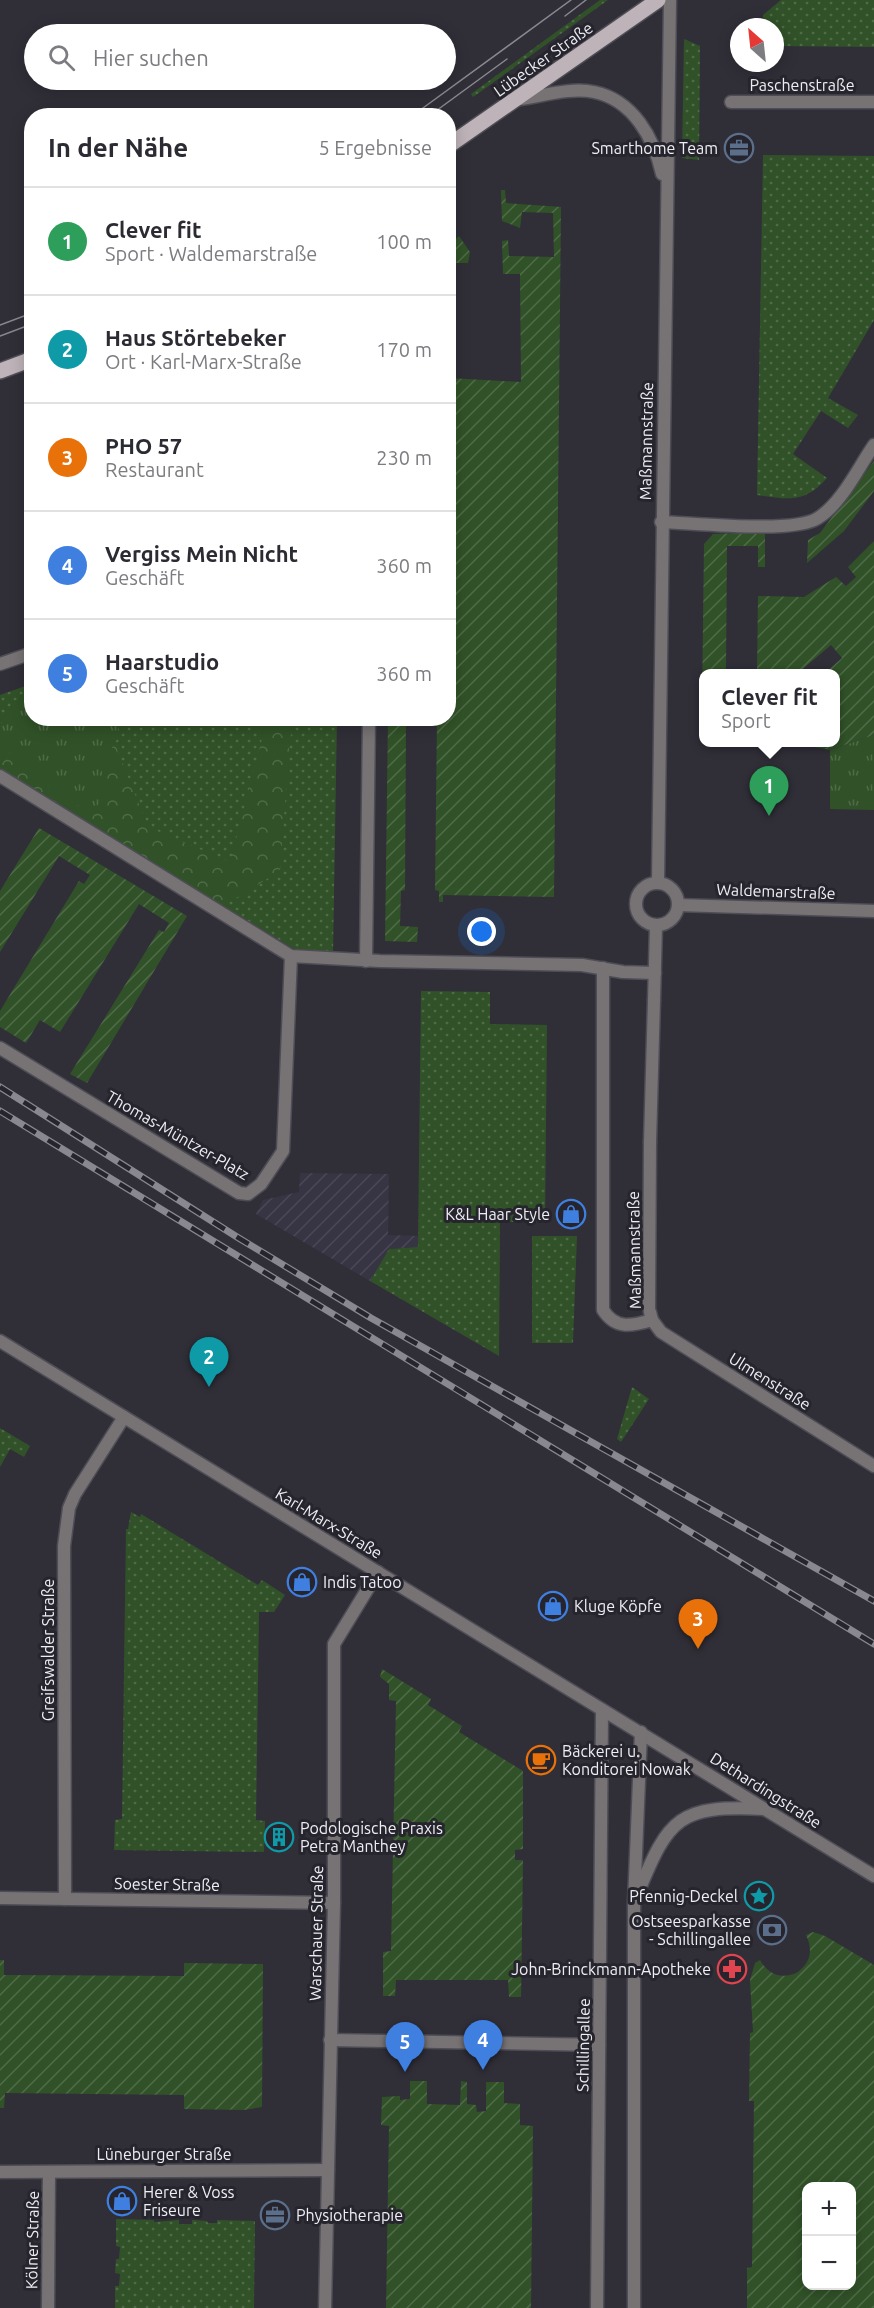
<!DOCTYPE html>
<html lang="de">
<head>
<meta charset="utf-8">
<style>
	body { margin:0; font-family:Ubuntu,sans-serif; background:#f7f7f7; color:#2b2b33 }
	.controls { position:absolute; right:18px; bottom:18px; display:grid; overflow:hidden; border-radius:12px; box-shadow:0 3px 15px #0003 }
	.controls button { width:54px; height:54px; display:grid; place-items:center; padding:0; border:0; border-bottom:2px solid #e1e1e2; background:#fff; color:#2b2b33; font:30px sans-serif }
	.compass { position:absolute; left:730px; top:18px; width:54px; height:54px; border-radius:50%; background:#fff; box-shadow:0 3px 15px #0003; rotate:333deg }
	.you { position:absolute; left:482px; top:932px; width:21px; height:21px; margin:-15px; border:4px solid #fff; border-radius:50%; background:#1a73e8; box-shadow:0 0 0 9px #1a73e833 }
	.badge { display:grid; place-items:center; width:39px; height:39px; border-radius:50%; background:#27728e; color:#fff; font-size:20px; font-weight:700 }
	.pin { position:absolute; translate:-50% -50px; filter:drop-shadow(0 2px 3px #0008) }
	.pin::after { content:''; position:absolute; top:32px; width:21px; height:18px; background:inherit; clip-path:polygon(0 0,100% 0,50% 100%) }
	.popup { position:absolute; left:699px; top:669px; width:141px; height:78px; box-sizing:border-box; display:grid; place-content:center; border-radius:12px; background:#fff; filter:drop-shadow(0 2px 4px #0005); font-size:20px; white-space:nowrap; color:#7c7c81 }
	.popup b { font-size:22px; color:#2b2b33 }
	.popup::after { content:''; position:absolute; left:50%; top:100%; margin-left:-12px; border:12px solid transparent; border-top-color:#fff }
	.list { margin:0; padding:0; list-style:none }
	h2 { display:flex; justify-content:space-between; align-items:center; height:78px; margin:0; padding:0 24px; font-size:26px }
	h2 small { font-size:20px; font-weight:400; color:#7c7c81 }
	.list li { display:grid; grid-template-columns:39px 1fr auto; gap:18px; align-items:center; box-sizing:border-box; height:108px; padding:0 24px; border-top:2px solid #e1e1e2 }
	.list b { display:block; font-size:22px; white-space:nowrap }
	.list p { margin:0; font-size:20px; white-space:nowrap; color:#7c7c81 }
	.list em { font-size:20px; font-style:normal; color:#7c7c81 }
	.icon { flex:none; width:33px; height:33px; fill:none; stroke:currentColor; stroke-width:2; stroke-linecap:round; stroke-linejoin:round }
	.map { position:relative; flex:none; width:874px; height:2308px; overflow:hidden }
	.search { position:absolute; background:#fff; box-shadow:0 3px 15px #0003; left:24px; top:24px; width:432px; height:66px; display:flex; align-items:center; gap:15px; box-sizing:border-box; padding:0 21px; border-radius:33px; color:#7c7c81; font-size:22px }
	.panel { position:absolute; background:#fff; box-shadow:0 3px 15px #0003; left:24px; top:108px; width:432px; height:618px; border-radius:24px }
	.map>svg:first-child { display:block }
	.industrial { fill:url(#industrial-furrows) }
	.grass { fill:url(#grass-dots) }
	.forest { fill:url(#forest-crowns) }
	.park { fill:url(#park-tufts) }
	.garden { fill:url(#garden-furrows); fill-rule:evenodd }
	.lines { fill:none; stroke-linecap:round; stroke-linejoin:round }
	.minor-casing { stroke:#4e4d56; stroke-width:15 }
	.tertiary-casing { stroke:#4e4d56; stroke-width:15 }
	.primary-casing { stroke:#4e4d56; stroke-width:18 }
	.minor { stroke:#777274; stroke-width:12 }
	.tertiary { stroke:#777274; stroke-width:12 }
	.primary { stroke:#beb3b8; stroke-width:15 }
	.tram { stroke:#898890; stroke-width:1.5 }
	.rail-casing { stroke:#898890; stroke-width:7 }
	.rail { stroke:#26252e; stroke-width:4.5; stroke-dasharray:14; stroke-linecap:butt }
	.labels { text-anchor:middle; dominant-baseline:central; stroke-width:6; stroke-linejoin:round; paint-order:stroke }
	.street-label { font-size:16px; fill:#ededf3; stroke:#26252e }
	.poi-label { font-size:16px; fill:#ededf3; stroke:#26252e; text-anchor:start }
</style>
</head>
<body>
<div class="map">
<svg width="874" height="2308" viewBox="0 0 874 2308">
	<defs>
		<pattern id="industrial-furrows" width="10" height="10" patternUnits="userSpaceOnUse" patternTransform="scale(1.5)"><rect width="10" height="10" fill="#373444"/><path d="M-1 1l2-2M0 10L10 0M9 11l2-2" fill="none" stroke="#4a4856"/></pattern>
		<pattern id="grass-dots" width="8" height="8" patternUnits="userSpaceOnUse" patternTransform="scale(1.5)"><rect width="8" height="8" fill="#315228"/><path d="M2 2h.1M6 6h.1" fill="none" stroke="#4f6b48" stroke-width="1.8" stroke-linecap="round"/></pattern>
		<pattern id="forest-crowns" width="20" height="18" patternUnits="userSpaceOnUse" patternTransform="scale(1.5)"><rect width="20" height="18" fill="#315228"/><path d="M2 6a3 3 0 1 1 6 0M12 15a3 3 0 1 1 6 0" fill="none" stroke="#4f6b48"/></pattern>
		<pattern id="park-tufts" width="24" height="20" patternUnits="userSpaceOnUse" patternTransform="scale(1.5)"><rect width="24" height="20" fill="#315228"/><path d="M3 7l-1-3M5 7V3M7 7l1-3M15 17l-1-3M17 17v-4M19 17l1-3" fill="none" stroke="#4f6b48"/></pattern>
		<pattern id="garden-furrows" width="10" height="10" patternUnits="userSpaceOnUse" patternTransform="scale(1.5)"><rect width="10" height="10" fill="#315228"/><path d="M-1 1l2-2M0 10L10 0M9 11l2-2" fill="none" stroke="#4f6b48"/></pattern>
	</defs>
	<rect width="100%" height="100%" fill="#302f38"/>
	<path class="industrial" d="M300,1173L389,1174L388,1235L418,1236V1247L389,1249L370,1281L256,1214L263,1200L299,1192Z"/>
	<g class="grass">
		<path d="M600,0H608L473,97L471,94Z"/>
		<path d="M781,0H874V47L775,46V27H763V15Z"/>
		<path d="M684,39L700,46L699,160L682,158Z"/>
		<path d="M763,155L874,156V320L828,398L858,415L848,428L821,411L793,454L827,478C804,504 789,499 757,495Z"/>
		<path d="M31,684L32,718L337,719L333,954L301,953L0,770V695Z"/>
		<path d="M421,991L490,992V1024L547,1025L545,1222H500L499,1356L370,1281L389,1249L418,1247Z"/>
		<path d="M532,1236H577L573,1343H532Z"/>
		<path d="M632,1387L649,1399L621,1442L617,1439Z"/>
		<path d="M0,1428L30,1446L24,1457L10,1449L0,1467Z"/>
		<path d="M131,1512L140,1517L141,1514L258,1585L262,1580L285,1595L274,1612H259L256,1820L265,1821L264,1852L114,1850L115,1820L122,1819L126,1529H128Z"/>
		<path d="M116,2219L154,2220V2222L179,2220V2224H192V2220L207,2221L208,2223H217V2220L255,2221L254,2308H115V2286H119L120,2274L115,2273L116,2259H119L120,2247L116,2246Z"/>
	</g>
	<path class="forest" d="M235,719H299L290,737L280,871L223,906L0,770V748L5,749L55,791L115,744L148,827L230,862L263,735Z"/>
	<g class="park">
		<path d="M31,698L32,718L117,719C125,744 105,748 102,769C101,777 106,786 108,793L91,813L55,792L5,749L0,748C0,716 2,712 31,698Z"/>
		<path d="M874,735V810L830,809V750Z"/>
	</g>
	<g class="garden">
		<path d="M501,190H505L506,203L561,207L554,897L443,895V902H439V891L435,890L437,719L448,718L449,378L521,382L520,274H503L502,241L508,240L509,256L554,257L553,213L522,212L520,228L502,221Z"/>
		<path d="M459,236L470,252L468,263H456L449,269V245Z"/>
		<path d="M874,461V491L844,531L807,563L808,540L820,533Z"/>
		<path d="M765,532V567H758V546H727L726,667L724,673L703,674L702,702L704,544L713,534Z"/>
		<path d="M874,541V735L830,750L814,747L784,746V743L835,742V674L825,673L842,658L831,645L798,673H757L758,596L804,597L836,577L846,586L856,577L848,567Z"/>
		<path d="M388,719H406L405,890L401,891L400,926L418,927L417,942L385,941Z"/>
		<path d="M39,828L187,916L87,1083L70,1074L159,930L164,932L169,923L139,904L60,1032L40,1020L26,1043L0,1027V1011L79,881L84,884L90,875L59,856L0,952V891Z"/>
		<path d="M382,1669L431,1699L428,1705L462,1726L459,1732L523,1771V1849L515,1850V1860H523L521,1997H509L508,1980H396L395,1996H383V1952L391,1951L396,1701L389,1700V1684L380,1677Z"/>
		<path d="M813,1932L825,1936L874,1965V2308H747V2268L752,2267L754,2101H749L750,2033L753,2032L750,1980L755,1963L760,1960C768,1975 783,1980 798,1972C811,1962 813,1950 806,1935ZM806,2186H852V2286H806Z"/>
		<path d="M0,1960H4V1975L184,1976V1963L263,1964L262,2107L244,2110L184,2109V2095L5,2093L4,2108H0Z"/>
		<path d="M410,2081H427V2104L460,2105L461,2081L467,2082V2104L476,2105L477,2112L486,2111V2082H504V2103L520,2104V2125L533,2126L531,2308H386L389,2126L381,2125L382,2097L400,2096V2100L410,2099Z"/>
	</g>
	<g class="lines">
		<g class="minor-casing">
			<g id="minor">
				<path d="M731,102H874"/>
				<path d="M661,522C694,523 794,534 818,518C842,503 858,468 874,445"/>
				<path d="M0,664L32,653"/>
				<path d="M0,776L291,956L380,961L582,965L623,972L655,973"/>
				<path d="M678,905L874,911"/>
				<path d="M366,961L369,718"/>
				<path d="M603,968V1310C616,1330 632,1326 652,1320"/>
				<path d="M0,1048L239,1193L248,1194L261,1184L283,1151L291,956"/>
				<path d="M650,1142L654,1000"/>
				<path d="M650,1312L652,1320L661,1332L874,1466"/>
				<path d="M0,1898L334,1903"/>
				<path d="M65,1899L64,1546L69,1508L75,1494L124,1417"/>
				<path d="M330,2040L599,2045"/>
				<path d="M0,2172L328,2170"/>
				<path d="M48,2308L49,2172"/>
				<path d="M325,2308L334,1903V1644L378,1572"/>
				<path d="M597,2308L602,1710"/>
			</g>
		</g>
		<g class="tertiary-casing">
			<g id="tertiary">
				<path d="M520,99C543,96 571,87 594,92C633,100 654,138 662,174"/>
				<path d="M658,882L670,0"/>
				<circle cx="657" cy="904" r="21"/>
				<path d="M654,1000L656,926"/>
				<path d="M649,1308L650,1142"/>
				<path d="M0,1341L874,1876"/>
				<path d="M638,1893C669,1817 679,1805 764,1809"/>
				<path d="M634,2308V1902L641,1732"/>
			</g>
		</g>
		<g class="primary-casing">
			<g id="primary">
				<path d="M448,146L658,0"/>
				<path d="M0,371L32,359"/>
			</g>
		</g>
		<use href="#minor" class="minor"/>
		<use href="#tertiary" class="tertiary"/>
		<use href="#primary" class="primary"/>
		<g class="tram">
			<path d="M565,16L586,0"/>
			<path d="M412,116L571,0"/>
			<path d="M429,116L507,59"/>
			<path d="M0,325L32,313"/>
			<path d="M0,336L32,324"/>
		</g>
		<g class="rail-casing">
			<g id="rail">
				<path d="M0,1087L237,1237L371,1318L874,1601"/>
				<path d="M0,1111L874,1644"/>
			</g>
		</g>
		<use href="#rail" class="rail"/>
	</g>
	<defs>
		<g id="office-ring" transform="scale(1.5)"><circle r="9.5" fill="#26252e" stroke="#5c6f8a" stroke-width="1.5"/><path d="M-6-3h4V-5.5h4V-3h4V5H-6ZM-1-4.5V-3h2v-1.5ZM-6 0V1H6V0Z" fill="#5c6f8a"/></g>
		<g id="shop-ring" transform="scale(1.5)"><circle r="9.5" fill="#26252e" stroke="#3f7fe0" stroke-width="1.5"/><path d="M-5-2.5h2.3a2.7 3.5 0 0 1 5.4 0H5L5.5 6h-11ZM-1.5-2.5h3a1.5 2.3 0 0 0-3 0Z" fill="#3f7fe0"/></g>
		<g id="cafe-ring" transform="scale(1.5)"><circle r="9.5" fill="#26252e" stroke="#e8710a" stroke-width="1.5"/><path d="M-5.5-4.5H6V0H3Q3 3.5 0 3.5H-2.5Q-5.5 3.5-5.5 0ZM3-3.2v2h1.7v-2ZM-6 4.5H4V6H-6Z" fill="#e8710a"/></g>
		<g id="building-ring" transform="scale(1.5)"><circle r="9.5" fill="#26252e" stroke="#0f9aa8" stroke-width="1.5"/><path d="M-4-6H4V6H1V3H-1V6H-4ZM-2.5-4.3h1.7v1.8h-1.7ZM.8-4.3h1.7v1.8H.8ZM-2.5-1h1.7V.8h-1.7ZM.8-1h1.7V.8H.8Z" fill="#0f9aa8"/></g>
		<g id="sight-ring" transform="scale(1.5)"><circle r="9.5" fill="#26252e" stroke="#0f9aa8" stroke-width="1.5"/><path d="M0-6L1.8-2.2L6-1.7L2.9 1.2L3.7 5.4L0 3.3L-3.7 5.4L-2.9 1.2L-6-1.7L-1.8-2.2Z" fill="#0f9aa8"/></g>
		<g id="bank-ring" transform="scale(1.5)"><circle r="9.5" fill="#26252e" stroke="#5c6f8a" stroke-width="1.5"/><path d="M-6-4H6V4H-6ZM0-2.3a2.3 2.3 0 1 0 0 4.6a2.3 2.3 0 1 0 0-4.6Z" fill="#5c6f8a"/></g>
		<g id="pharmacy-ring" transform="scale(1.5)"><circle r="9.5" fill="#26252e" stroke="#e0444e" stroke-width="1.5"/><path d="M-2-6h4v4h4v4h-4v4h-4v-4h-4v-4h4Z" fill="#e0444e"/></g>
	</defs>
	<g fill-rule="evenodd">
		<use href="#office-ring" x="739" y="148"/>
		<use href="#shop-ring" x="571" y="1214"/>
		<use href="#shop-ring" x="302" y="1582"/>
		<use href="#shop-ring" x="553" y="1606"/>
		<use href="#cafe-ring" x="541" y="1760"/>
		<use href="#building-ring" x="279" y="1837"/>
		<use href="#sight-ring" x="759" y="1896"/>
		<use href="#bank-ring" x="772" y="1930"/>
		<use href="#pharmacy-ring" x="732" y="1969"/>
		<use href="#shop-ring" x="122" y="2201"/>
		<use href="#office-ring" x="275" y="2215"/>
	</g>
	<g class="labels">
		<g class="street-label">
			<text transform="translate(543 59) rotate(-35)">Lübecker Straße</text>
			<text x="802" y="85">Paschenstraße</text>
			<text transform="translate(646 441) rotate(-89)">Maßmannstraße</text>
			<text transform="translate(776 891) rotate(2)">Waldemarstraße</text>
			<text transform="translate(178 1135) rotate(30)">Thomas-Müntzer-Platz</text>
			<text transform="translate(634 1250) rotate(-91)">Maßmannstraße</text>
			<text transform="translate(770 1381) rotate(32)">Ulmenstraße</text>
			<text transform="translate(329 1523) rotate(31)">Karl-Marx-Straße</text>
			<text transform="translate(48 1650) rotate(-90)">Greifswalder Straße</text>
			<text transform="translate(766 1790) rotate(32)">Dethardingstraße</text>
			<text transform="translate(167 1884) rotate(1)">Soester Straße</text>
			<text transform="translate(316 1933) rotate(-89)">Warschauer Straße</text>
			<text transform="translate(583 2045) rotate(-89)">Schillingallee</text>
			<text x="164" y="2154">Lüneburger Straße</text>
			<text transform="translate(32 2240) rotate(-89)">Kölner Straße</text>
		</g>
		<g class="poi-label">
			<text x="718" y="148" text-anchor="end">Smarthome Team</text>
			<text x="550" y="1214" text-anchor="end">K&amp;L Haar Style</text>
			<text x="323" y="1582">Indis Tatoo</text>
			<text x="574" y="1606">Kluge Köpfe</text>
			<text x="562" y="1751">Bäckerei u.<tspan x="562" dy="18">Konditorei Nowak</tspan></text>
			<text x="300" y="1828">Podologische Praxis<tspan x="300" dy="18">Petra Manthey</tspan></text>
			<text x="738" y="1896" text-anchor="end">Pfennig-Deckel</text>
			<text x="751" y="1921" text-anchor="end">Ostseesparkasse<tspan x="751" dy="18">- Schillingallee</tspan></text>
			<text x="711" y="1969" text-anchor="end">John-Brinckmann-Apotheke</text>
			<text x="143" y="2192">Herer &amp; Voss<tspan x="143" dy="18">Friseure</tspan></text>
			<text x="296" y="2215">Physiotherapie</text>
		</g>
	</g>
</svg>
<div class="controls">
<button>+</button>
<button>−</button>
</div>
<svg class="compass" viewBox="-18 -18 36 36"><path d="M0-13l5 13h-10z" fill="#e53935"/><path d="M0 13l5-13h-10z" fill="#7c7c81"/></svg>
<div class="you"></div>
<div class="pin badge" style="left:769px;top:816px;background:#2e9e5b">1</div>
<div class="popup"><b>Clever fit</b>Sport</div>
<div class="pin badge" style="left:209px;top:1387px;background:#0f9aa8">2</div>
<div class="pin badge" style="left:698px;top:1649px;background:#e8710a">3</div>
<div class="pin badge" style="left:483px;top:2070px;background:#3f7fe0">4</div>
<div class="pin badge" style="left:405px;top:2072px;background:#3f7fe0">5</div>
<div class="search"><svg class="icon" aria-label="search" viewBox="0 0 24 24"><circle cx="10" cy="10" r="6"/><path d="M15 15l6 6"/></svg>Hier suchen</div>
<section class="panel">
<h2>In der Nähe<small>5 Ergebnisse</small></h2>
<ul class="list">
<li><span class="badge" style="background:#2e9e5b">1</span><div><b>Clever fit</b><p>Sport · Waldemarstraße</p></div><em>100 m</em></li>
<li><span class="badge" style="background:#0f9aa8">2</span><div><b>Haus Störtebeker</b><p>Ort · Karl-Marx-Straße</p></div><em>170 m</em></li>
<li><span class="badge" style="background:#e8710a">3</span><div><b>PHO 57</b><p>Restaurant</p></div><em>230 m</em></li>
<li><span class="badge" style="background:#3f7fe0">4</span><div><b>Vergiss Mein Nicht</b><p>Geschäft</p></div><em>360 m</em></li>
<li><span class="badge" style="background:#3f7fe0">5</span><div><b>Haarstudio</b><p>Geschäft</p></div><em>360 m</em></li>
</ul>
</section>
</div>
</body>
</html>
